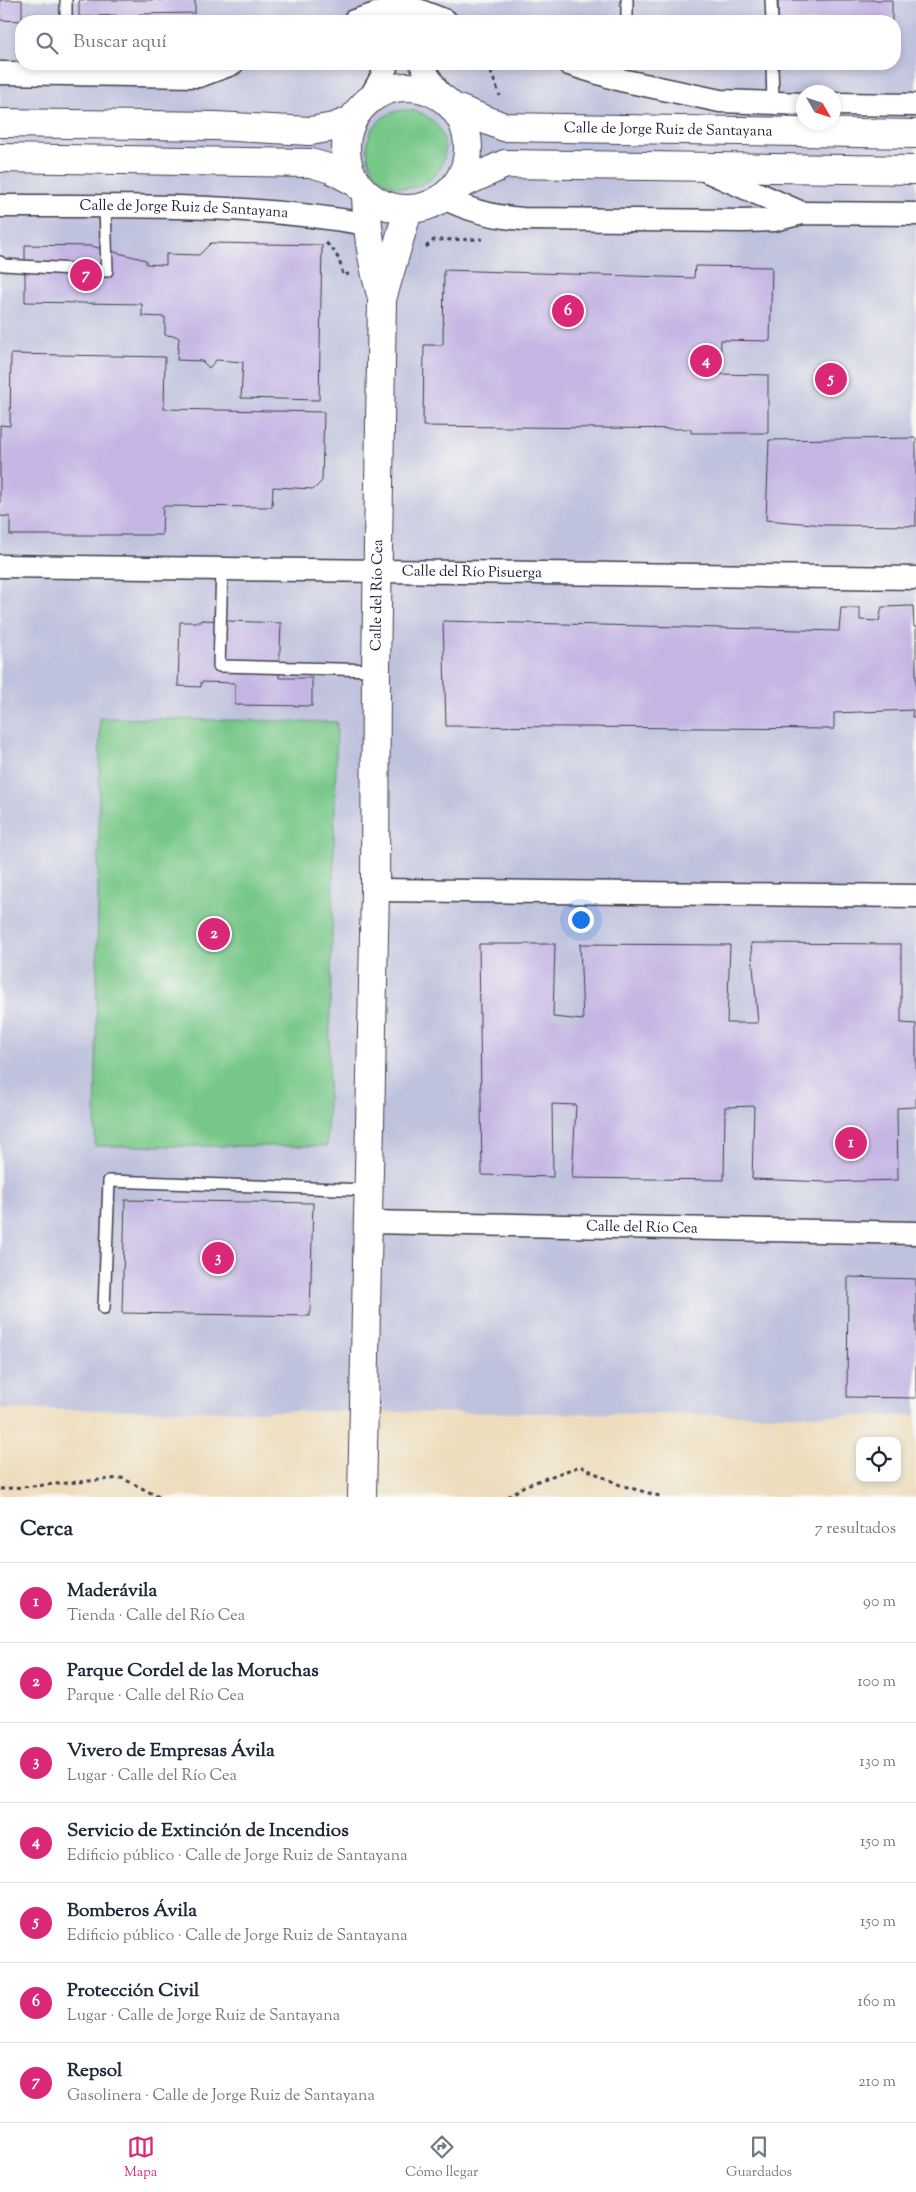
<!DOCTYPE html>
<html lang="es">
<head>
<meta charset="utf-8">
<style>
	body { margin:0; font-family:"Sorts Mill Goudy",serif; background:#f6f6f7; color:#1f2937 }
	.controls { position:absolute; right:15px; bottom:15px; display:grid; overflow:hidden; border-radius:10px; box-shadow:0 2px 8px #0003 }
	.controls button { width:45px; height:45px; display:grid; place-items:center; padding:0; border:0; border-bottom:1px solid #e0e1e3; background:#fff; color:#1f2937; font:25px sans-serif }
	.compass { position:absolute; left:796px; top:85px; width:45px; height:45px; border-radius:50%; background:#fff; box-shadow:0 2px 8px #0003; rotate:129deg }
	.you { position:absolute; left:580px; top:919px; width:18px; height:18px; margin:-12px; border:4px solid #fff; border-radius:50%; background:#1a73e8; box-shadow:0 0 0 8px #1a73e833 }
	.badge { display:grid; place-items:center; width:32px; height:32px; border-radius:50%; background:#db2777; color:#fff; font-size:16px; font-weight:700 }
	.pin { position:absolute; translate:-50% -50%; border:2px solid #fff; box-shadow:0 1px 5px #0006 }
	.list { margin:0; padding:0; list-style:none }
	h2 { display:flex; justify-content:space-between; align-items:center; height:65px; margin:0; padding:0 20px; font-size:21px }
	h2 small { font-size:16px; font-weight:400; color:#747a83 }
	.list li { display:grid; grid-template-columns:32px 1fr auto; gap:15px; align-items:center; box-sizing:border-box; height:80px; padding:0 20px; border-top:1px solid #e0e1e3 }
	.list b { display:block; font-size:19px; white-space:nowrap }
	.list p { margin:0; font-size:16px; white-space:nowrap; color:#747a83 }
	.list em { font-size:16px; font-style:normal; color:#747a83 }
	.icon { flex:none; width:28px; height:28px; fill:none; stroke:currentColor; stroke-width:2; stroke-linecap:round; stroke-linejoin:round }
	.map { position:relative; flex:none; width:916px; height:1497px; overflow:hidden }
	.search { position:absolute; background:#fff; box-shadow:0 2px 8px #0003; left:15px; right:15px; top:15px; height:55px; display:flex; align-items:center; gap:12px; box-sizing:border-box; padding:0 18px; border-radius:20px; color:#747a83; font-size:19px }
	.sheet { height:625px; background:#fff }
	nav { display:flex; justify-content:space-around; align-items:center; box-sizing:border-box; height:70px; border-top:1px solid #e0e1e3; background:#fff; font-size:14px; color:#747a83 }
	nav a { display:grid; justify-items:center; gap:2px }
	nav .on { color:#db2777 }
	.map>svg:first-child { display:block }
	.industrial { fill:#bfc2dd; fill-rule:evenodd }
	.green { fill:#77c788; stroke:#4c7462 }
	.building { fill:#c4b5e4 }
	.lines { fill:none; stroke-linecap:round; stroke-linejoin:round }
	.service-casing { stroke:#413e4e; stroke-width:14 }
	.minor-casing { stroke:#413e4e; stroke-width:25 }
	.tertiary-casing { stroke:#413e4e; stroke-width:30 }
	.trunk-casing { stroke:#413e4e; stroke-width:30 }
	.path { stroke:#413e4e; stroke-width:3; stroke-dasharray:4 4; stroke-linecap:butt }
	.service { stroke:#fff; stroke-width:11 }
	.minor { stroke:#fff; stroke-width:22 }
	.tertiary { stroke:#fff; stroke-width:28 }
	.trunk { stroke:#fff; stroke-width:28 }
	.labels { text-anchor:middle; dominant-baseline:central; stroke-width:4.5; stroke-linejoin:round; paint-order:stroke }
	.street-label { font-size:15px; fill:#22223b; stroke:#f6f6f2 }
</style>
</head>
<body>
<div class="map">
<svg width="916" height="1497" viewBox="0 0 916 1497">
	<rect width="100%" height="100%" fill="#f6f6f2"/>
	<filter id="ink" filterUnits="userSpaceOnUse"><feTurbulence type="fractalNoise" baseFrequency=".02" numOctaves="2"/><feDisplacementMap in="SourceGraphic" scale="10" xChannelSelector="R" yChannelSelector="G"/><feConvolveMatrix kernelMatrix="1 2 1 2 8 2 1 2 1" color-interpolation-filters="sRGB"/></filter>
	<filter id="wash" filterUnits="userSpaceOnUse"><feTurbulence type="fractalNoise" baseFrequency=".0096" numOctaves="4" result="noise"/><feDisplacementMap in="SourceGraphic" scale="20" xChannelSelector="R" yChannelSelector="G"/><feGaussianBlur stdDeviation="1.12" result="paint"/><feColorMatrix in="noise" values="0 0 0 0 0 0 0 0 0 0 0 0 0 0 0 0 0 1.4 0 .05"/><feComposite in="paint" operator="in"/></filter>
	<g filter="url(#wash)">
		<rect width="100%" height="100%" fill="#eeddbc"/>
		<path class="industrial" d="M0,0H916V1416L0,1409ZM21,21H895V64H21ZM804,92H834V122H804Z"/>
		<g class="green">
			<circle cx="406" cy="149" r="39"/>
			<path d="M100,718L337,722L327,1146H95Z"/>
		</g>
		<g id="blocks">
			<g class="building">
				<path d="M0,0H22V21L0,20Z"/>
				<path d="M79,0H195V13L139,14L140,21H116V15L79,17Z"/>
				<rect x="778" y="0" width="114" height="21"/>
				<path d="M211,243L322,245L319,400L241,398L243,362L216,360L209,368L202,361L177,360L179,338L176,336L165,335V317L142,316V304L25,302V245L91,246L146,260V264L166,265V254L199,255Z"/>
				<path d="M695,266L772,267L770,341L721,340L720,374L768,375V433H691V429L423,426L424,345H443L444,270L694,278Z"/>
				<path d="M11,354L165,357L164,409L324,412L322,481L314,489L273,487L272,507L163,506L162,535H10V517L0,516V425L10,426Z"/>
				<path d="M916,438V526L824,525L766,520L769,440Z"/>
				<path d="M913,606L914,627H916V717H912L913,710L834,713V729L446,726L443,621L839,631L841,608H860V620L879,621L882,607Z"/>
				<path d="M201,620L281,623L279,678H312V706L235,705V683L201,682V687L178,686L180,622H201Z"/>
				<path d="M751,943L901,944V1023L916,1024V1107L897,1108L898,1180L826,1182L752,1179L754,1106L725,1107L724,1180L572,1178L576,1105L552,1104L553,1177L482,1175L479,944H555L553,1017L583,1020L580,944L730,945L727,1023H758Z"/>
				<path d="M125,1200L313,1203L310,1316L122,1313Z"/>
				<path d="M848,1277L916,1279V1398L847,1397Z"/>
			</g>
		</g>
	</g>
	<g filter="url(#ink)">
		<use href="#blocks" fill-opacity="0" stroke="#413e4e" stroke-width="1"/>
		<g class="lines">
			<g class="service-casing">
				<g id="service">
					<path d="M66,0V21"/>
					<path d="M771,0L772,21"/>
					<path d="M627,21V0"/>
					<path d="M772,64L773,103"/>
					<path d="M0,262L3,265L107,271L105,206"/>
					<path d="M222,569L219,666L376,670"/>
					<path d="M104,1308L109,1181L367,1190"/>
				</g>
			</g>
			<g class="minor-casing">
				<g id="minor">
					<path d="M354,21L405,5L446,21"/>
					<path d="M421,64L442,97"/>
					<path d="M569,64L621,80L720,101L804,104"/>
					<path d="M0,73L199,76L232,64"/>
					<path d="M368,101L384,73L387,64"/>
					<path d="M834,104L916,105"/>
					<path d="M702,169L802,213"/>
					<path d="M444,198C469,211 494,217 523,219L743,221L774,220L802,213L916,214"/>
					<path id="s1" d="M0,206C122,206 246,203 367,224"/>
					<path id="s2" d="M0,566L916,578"/>
					<path d="M375,890L916,896"/>
					<path id="s3" d="M368,1222L916,1233"/>
				</g>
			</g>
			<g class="tertiary-casing">
				<g id="tertiary">
					<path d="M366,195C367,230 372,264 382,298"/>
					<path id="s4" d="M362,1497L375,890L376,670L382,299L408,210"/>
				</g>
			</g>
			<g class="trunk-casing">
				<g id="trunk">
					<circle cx="407" cy="148" r="61"/>
					<path id="s5" d="M453,107L504,127L916,134"/>
					<path d="M0,123L216,126L310,131L334,127L352,120"/>
					<path d="M0,158L311,163L331,169L355,182"/>
					<path d="M455,187L505,164L916,170"/>
				</g>
			</g>
			<g class="path">
				<path d="M488,64L500,96"/>
				<path d="M326,243C337,252 340,261 343,275L349,274"/>
				<path d="M426,247L434,240L482,239"/>
				<path d="M0,1489L122,1478L159,1497"/>
				<path d="M508,1497L524,1486L580,1466L620,1485L663,1497"/>
			</g>
			<use href="#service" class="service"/>
			<use href="#minor" class="minor"/>
			<use href="#tertiary" class="tertiary"/>
			<use href="#trunk" class="trunk"/>
		</g>
	</g>
	<g class="labels">
		<g class="street-label">
			<text stroke="none"><textPath href="#s5" startOffset="219">Calle de Jorge Ruiz de Santayana</textPath></text>
			<text stroke="none"><textPath href="#s1" startOffset="184">Calle de Jorge Ruiz de Santayana</textPath></text>
			<text stroke="none"><textPath href="#s2" startOffset="472">Calle del Río Pisuerga</textPath></text>
			<text stroke="none"><textPath href="#s4" startOffset="902">Calle del Río Cea</textPath></text>
			<text stroke="none"><textPath href="#s3" startOffset="274">Calle del Río Cea</textPath></text>
		</g>
	</g>
</svg>
<div class="controls">
<button><svg class="icon" aria-label="locate" viewBox="0 0 24 24"><circle cx="12" cy="12" r="6"/><path d="M12 2v4M12 18v4M2 12h4M18 12h4"/></svg></button>
</div>
<svg class="compass" viewBox="-18 -18 36 36"><path d="M0-13l5 13h-10z" fill="#e53935"/><path d="M0 13l5-13h-10z" fill="#747a83"/></svg>
<div class="you"></div>
<div class="pin badge" style="left:851px;top:1143px">1</div>
<div class="pin badge" style="left:214px;top:934px">2</div>
<div class="pin badge" style="left:218px;top:1258px">3</div>
<div class="pin badge" style="left:706px;top:361px">4</div>
<div class="pin badge" style="left:831px;top:379px">5</div>
<div class="pin badge" style="left:568px;top:311px">6</div>
<div class="pin badge" style="left:86px;top:275px">7</div>
<div class="search"><svg class="icon" aria-label="search" viewBox="0 0 24 24"><circle cx="10" cy="10" r="6"/><path d="M15 15l6 6"/></svg>Buscar aquí</div>
</div>
<section class="sheet">
<h2>Cerca<small>7 resultados</small></h2>
<ul class="list">
<li><span class="badge">1</span><div><b>Maderávila</b><p>Tienda · Calle del Río Cea</p></div><em>90 m</em></li>
<li><span class="badge">2</span><div><b>Parque Cordel de las Moruchas</b><p>Parque · Calle del Río Cea</p></div><em>100 m</em></li>
<li><span class="badge">3</span><div><b>Vivero de Empresas Ávila</b><p>Lugar · Calle del Río Cea</p></div><em>130 m</em></li>
<li><span class="badge">4</span><div><b>Servicio de Extinción de Incendios</b><p>Edificio público · Calle de Jorge Ruiz de Santayana</p></div><em>150 m</em></li>
<li><span class="badge">5</span><div><b>Bomberos Ávila</b><p>Edificio público · Calle de Jorge Ruiz de Santayana</p></div><em>150 m</em></li>
<li><span class="badge">6</span><div><b>Protección Civil</b><p>Lugar · Calle de Jorge Ruiz de Santayana</p></div><em>160 m</em></li>
<li><span class="badge">7</span><div><b>Repsol</b><p>Gasolinera · Calle de Jorge Ruiz de Santayana</p></div><em>210 m</em></li>
</ul>
</section>
<nav>
<a class="on"><svg class="icon" aria-label="map" viewBox="0 0 24 24"><path d="M3 6l6-2 6 2 6-2v14l-6 2-6-2-6 2zM9 4v14M15 6v14"/></svg>Mapa</a>
<a><svg class="icon" aria-label="directions" viewBox="0 0 24 24"><path d="M12 3l9 9-9 9-9-9zM9 14v-3h6M13 9l2 2-2 2"/></svg>Cómo llegar</a>
<a><svg class="icon" aria-label="saved" viewBox="0 0 24 24"><path d="M7 4h10v16l-5-4-5 4z"/></svg>Guardados</a>
</nav>
</body>
</html>
